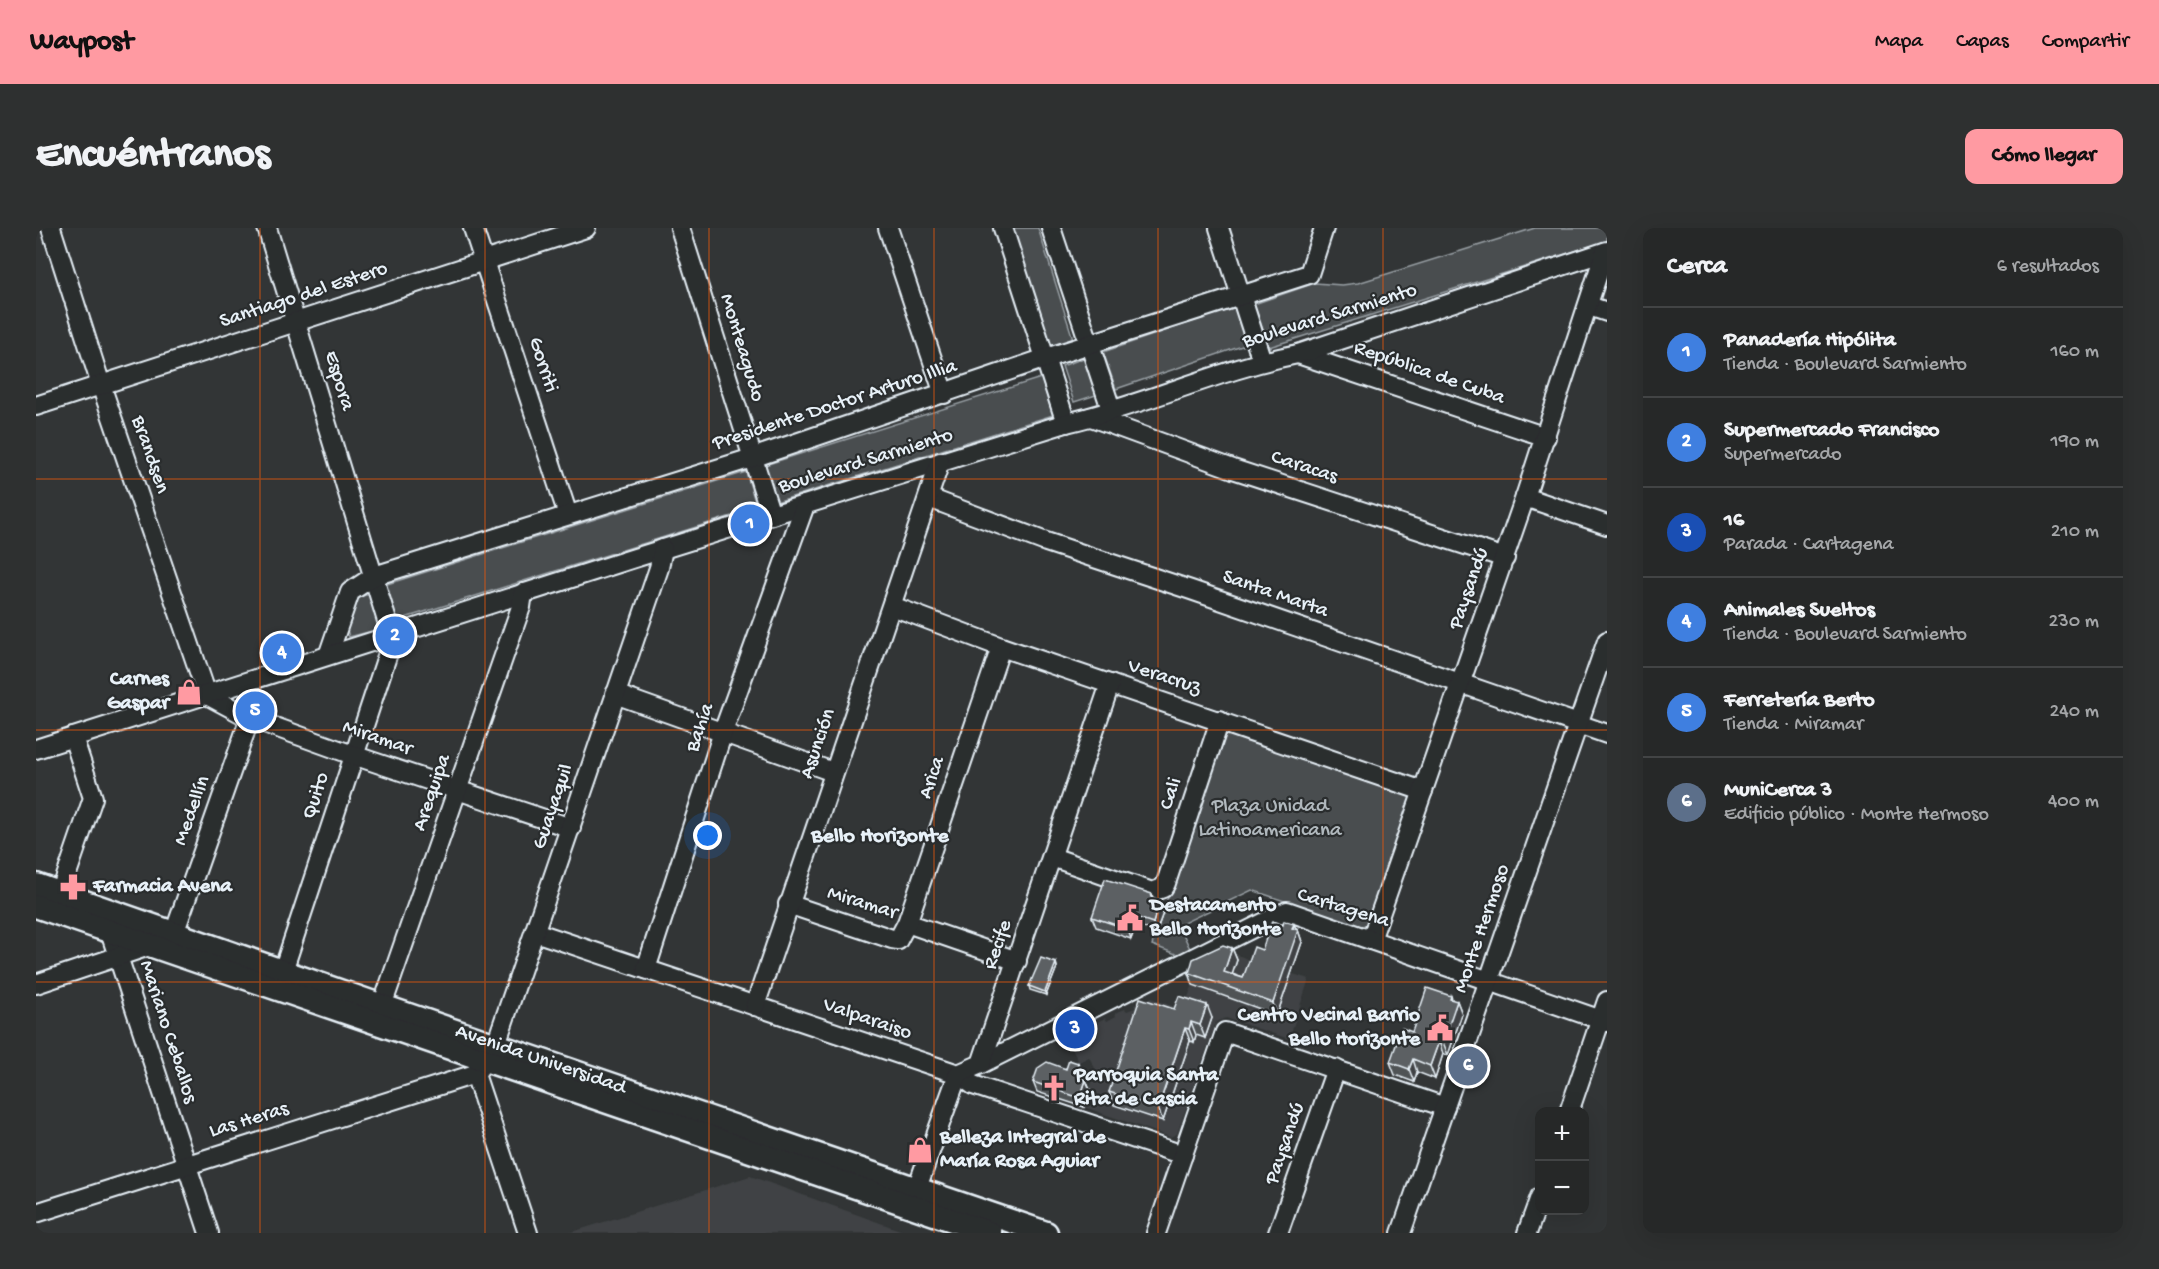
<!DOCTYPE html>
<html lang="es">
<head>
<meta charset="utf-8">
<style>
	body { margin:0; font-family:"Gochi Hand",sans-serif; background:#2e3030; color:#f1f3f6 }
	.controls { position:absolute; right:18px; bottom:18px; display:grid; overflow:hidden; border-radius:12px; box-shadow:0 6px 24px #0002 }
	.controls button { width:54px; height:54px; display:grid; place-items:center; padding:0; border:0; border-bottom:2px solid #424445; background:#262828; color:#f1f3f6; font:30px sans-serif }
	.you { position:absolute; left:672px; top:608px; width:21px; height:21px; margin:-15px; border:4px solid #fff; border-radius:50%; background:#1a73e8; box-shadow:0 0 0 9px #1a73e833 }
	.badge { display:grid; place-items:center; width:39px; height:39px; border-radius:50%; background:#ff9aa2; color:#fff; font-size:20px; font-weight:700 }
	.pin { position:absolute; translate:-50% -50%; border:3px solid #fff; box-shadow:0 2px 6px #0006 }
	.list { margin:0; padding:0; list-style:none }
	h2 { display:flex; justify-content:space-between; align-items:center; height:78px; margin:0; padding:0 24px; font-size:26px }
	h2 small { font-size:20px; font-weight:400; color:#a4a6a8 }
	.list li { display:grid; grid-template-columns:39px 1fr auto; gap:18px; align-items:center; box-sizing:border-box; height:90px; padding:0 24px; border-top:2px solid #424445 }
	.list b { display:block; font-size:22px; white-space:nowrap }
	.list p { margin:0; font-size:20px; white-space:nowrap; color:#a4a6a8 }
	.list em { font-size:20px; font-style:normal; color:#a4a6a8 }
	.map { position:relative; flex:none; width:1571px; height:1005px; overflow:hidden; border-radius:12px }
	header { display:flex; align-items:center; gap:36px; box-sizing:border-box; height:84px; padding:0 30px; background:#ff9aa2; color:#111 }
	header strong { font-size:28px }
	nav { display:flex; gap:33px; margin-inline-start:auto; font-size:21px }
	.intro { display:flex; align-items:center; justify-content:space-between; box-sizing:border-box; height:144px; padding:0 36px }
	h1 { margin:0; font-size:42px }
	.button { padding:15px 27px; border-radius:12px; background:#ff9aa2; color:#111; font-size:21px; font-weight:700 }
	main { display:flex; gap:36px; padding:0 36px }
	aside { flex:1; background:#262828; border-radius:12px; box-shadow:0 6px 24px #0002 }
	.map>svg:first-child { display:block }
	.built { fill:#3f4244 }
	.green { fill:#494d4f; stroke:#989fa4; stroke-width:1.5 }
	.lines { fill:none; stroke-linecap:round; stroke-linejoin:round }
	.minor-casing { stroke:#e8f1f8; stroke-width:22 }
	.major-casing { stroke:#e8f1f8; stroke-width:27 }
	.minor { stroke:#2a2d2e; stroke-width:18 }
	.major { stroke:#2a2d2e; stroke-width:22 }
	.wall { fill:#4f5355; stroke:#e8f1f8; stroke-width:1.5 }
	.shaded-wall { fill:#404345; stroke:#e8f1f8; stroke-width:1.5 }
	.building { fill:#5c6063; stroke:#e8f1f8; stroke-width:1.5 }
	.grid { fill:none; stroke:#e8590c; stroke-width:1.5; stroke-opacity:0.55 }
	.labels { text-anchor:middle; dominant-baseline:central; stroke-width:4.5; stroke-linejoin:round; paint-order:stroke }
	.street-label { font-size:21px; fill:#e8f1f8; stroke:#2a2d2e }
	.poi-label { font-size:21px; font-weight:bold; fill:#e8f1f8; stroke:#2a2d2e; text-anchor:start }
	.park-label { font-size:21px; fill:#b0b8bd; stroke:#2a2d2e }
	.neighbourhood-label { font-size:22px; font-weight:bold; fill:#e8f1f8; stroke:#2a2d2e }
</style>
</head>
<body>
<header>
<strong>Waypost</strong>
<nav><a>Mapa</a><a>Capas</a><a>Compartir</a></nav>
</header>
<div class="intro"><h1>Encuéntranos</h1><a class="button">Cómo llegar</a></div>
<main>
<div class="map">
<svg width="1571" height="1005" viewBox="0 0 1571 1005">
	<rect width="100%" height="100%" fill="#323536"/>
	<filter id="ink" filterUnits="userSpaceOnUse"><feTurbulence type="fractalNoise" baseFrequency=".0167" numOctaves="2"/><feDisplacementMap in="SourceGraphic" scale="12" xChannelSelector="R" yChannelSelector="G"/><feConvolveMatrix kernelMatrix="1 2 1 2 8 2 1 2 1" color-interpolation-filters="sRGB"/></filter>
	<g filter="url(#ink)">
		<g class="built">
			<path d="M1198,725L1213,732L1273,751L1253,811L1190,790L1180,794L1141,906L1134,909L1048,879L1060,842L1053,829L1043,834L1035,818L1044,813L1040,804L1049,800L1051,803L1060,798L1059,795L1069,790L1071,793L1080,788L1079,785L1089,781L1091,783L1099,780L1098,777L1107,772L1108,775L1115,770L1147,782L1162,743Z"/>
			<path d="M714,948L872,1005H533Z"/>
		</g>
		<g class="green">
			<path d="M975,0H1002L1038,114L1015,121Z"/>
			<path d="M1499,0H1571V13L1233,119L1218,76L1279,55L1306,57L1322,55Z"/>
			<path d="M1200,79L1212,116L1080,161L1067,124Z"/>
			<path d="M1048,130L1060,167L1038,174L1026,138Z"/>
			<path d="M1005,150L1017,187L740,274L729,237Z"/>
			<path d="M710,244L721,280L359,393L348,357Z"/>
			<path d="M330,367H334L343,398L340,402L313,409L311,402L321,372L323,369Z"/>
			<path d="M1188,502L1374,566L1375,572L1333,694L1327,698H1323L1216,662L1143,697L1155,723L1145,728L1116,717Z"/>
		</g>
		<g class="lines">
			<g class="minor-casing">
				<g id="minor">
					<path d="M15,0L65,157L171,467"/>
					<path d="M231,0L355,406V416L247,743"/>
					<path d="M437,0L532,287"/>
					<path d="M644,0L735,287"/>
					<path d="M852,0L908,166"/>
					<path d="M967,0L1030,195"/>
					<path d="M1015,0L1076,184"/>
					<path d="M1183,0L1226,133"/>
					<path d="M1553,78L1571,84"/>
					<path d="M1262,126L1510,209"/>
					<path d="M0,178L550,0"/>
					<path d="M1055,189L1197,241L1469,330"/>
					<path d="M1489,269L1571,297"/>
					<path d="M893,270L1010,314L1155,362L1571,506"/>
					<path d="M856,378L965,419L1387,563"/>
					<path d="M293,425L314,364L338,348L716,230L1010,130L1273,46L1288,0"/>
					<path d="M579,466L797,544"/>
					<path d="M171,467L214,490L317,527L535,600"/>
					<path d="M0,521C343,410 686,302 1030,195C1109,177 1183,141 1262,126L1571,23"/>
					<path d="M1016,629L1116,664L1127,660L1130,655L1184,492"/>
					<path d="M24,666L57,570L37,509"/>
					<path d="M752,676L856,711L862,712L871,695L981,733"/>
					<path d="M77,695L74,704L173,1005"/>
					<path d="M871,695L965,419"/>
					<path d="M499,704L922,846L937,857L1147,927"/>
					<path d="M1335,712L1489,269L1569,24"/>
					<path d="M134,717L214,490"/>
					<path d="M610,741L687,504L769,277"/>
					<path d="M0,756L113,718"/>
					<path d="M346,778L485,379L487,365"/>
					<path d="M719,778L904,234"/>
					<path d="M945,836L1251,683L1571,794"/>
					<path d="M439,846L460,816L623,340L627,321"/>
					<path d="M439,846L492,1005"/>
					<path d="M1533,884L1571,773"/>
					<path d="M877,971L922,846L945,836L1074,456"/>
					<path d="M0,985L439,846"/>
					<path d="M1120,1005L1189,804L1409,879"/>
					<path d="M1242,1005L1300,841"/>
					<path d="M1365,1005L1571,413"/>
					<path d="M1491,1005L1504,969"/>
				</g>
			</g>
			<g class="major-casing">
				<g id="major">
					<path id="s1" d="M0,657L346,778L1010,1005"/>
					<path d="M0,678L954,1005"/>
				</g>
			</g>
			<use href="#minor" class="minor"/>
			<use href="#major" class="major"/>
		</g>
		<g class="wall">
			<path d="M1116,666L1117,670L1124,672L1128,682L1120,704L1100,697L1095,711L1060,699L1056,689Z"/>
			<path d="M1258,696L1260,701L1262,702L1266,714L1241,787L1157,757L1153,745L1196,720L1201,732L1196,746L1207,750L1226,722Z"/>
			<path d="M1020,735L1021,739L1010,767L994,762L993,758Z"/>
			<path d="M1421,773L1426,786L1412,827L1407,826L1399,851L1381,844L1378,854L1359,847L1354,834L1376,804Z"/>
			<path d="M1138,781L1176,790L1169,810L1160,807L1158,814L1154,813L1127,893L1078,877L1073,864Z"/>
			<path d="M1042,835L1047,851L1050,852L1054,862L1048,879L1001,864L997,854Z"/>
		</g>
		<g class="shaded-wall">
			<path d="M1124,672L1128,682L1120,704L1117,695Z"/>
			<path d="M1096,688L1100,697L1095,711L1092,701Z"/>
			<path d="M1258,696L1261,704L1262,702L1266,714L1241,787L1237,775Z"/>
			<path d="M1196,720L1201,732L1193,756L1188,744Z"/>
			<path d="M1020,735L1021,739L1010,767L1009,764Z"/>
			<path d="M1415,768L1419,779L1421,773L1426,786L1412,827L1407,814Z"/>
			<path d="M1171,777L1176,790L1169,810L1164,797Z"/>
			<path d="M1155,794L1160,807L1158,814L1153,801Z"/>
			<path d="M1149,800L1154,813L1127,893L1122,880Z"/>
			<path d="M1403,813L1407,826L1399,851L1394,838Z"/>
			<path d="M1377,831L1381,844L1378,854L1373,841Z"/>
			<path d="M1042,835L1048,853L1046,859L1040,842Z"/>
			<path d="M1050,852L1054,862L1048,879L1044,870Z"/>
		</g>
		<g class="building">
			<path d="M1069,651L1116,666L1115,669L1124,672L1117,695L1096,688L1092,701L1056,689Z"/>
			<path d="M1236,693L1247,697L1248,693L1258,696L1256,700L1262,702L1237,775L1153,745L1157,731L1187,717L1196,720L1188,744L1207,750L1218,719L1226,722Z"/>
			<path d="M1005,730L1020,735L1009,764L993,758Z"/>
			<path d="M1391,760L1415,768L1414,771L1421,773L1407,814L1403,813L1394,838L1377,831L1373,841L1354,834L1366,800L1376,804Z"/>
			<path d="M1143,768L1171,777L1164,797L1155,794L1153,801L1149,800L1122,880L1073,864L1104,770L1138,781Z"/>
			<path d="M1033,832L1042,835L1040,842L1044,843L1042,849L1050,852L1044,870L997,854L1002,840L1011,834L1030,841Z"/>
		</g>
	</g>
	<path class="grid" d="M224,0V1005M449,0V1005M673,0V1005M898,0V1005M1122,0V1005M1347,0V1005M0,251H1571M0,502H1571M0,754H1571"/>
	<defs>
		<g id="shop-bare" transform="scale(2.07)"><path d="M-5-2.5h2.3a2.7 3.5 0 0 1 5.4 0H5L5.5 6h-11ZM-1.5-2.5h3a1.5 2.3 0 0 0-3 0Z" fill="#ff9aa2" stroke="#2a2d2e" stroke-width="2.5" paint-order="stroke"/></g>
		<g id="pharmacy-bare" transform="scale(2.07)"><path d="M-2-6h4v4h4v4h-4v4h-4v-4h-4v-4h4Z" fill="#ff9aa2" stroke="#2a2d2e" stroke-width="2.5" paint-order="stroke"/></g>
		<g id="civic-bare" transform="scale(2.07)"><path d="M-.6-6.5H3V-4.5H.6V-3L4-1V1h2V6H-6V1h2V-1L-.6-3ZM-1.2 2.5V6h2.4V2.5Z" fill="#ff9aa2" stroke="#2a2d2e" stroke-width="2.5" paint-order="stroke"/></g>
		<g id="church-bare" transform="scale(2.07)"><path d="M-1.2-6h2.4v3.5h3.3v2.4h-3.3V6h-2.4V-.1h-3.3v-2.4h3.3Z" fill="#ff9aa2" stroke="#2a2d2e" stroke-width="2.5" paint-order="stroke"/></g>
	</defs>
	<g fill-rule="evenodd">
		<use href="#shop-bare" x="153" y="464"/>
		<use href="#pharmacy-bare" x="37" y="659"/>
		<use href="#civic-bare" x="1094" y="690"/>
		<use href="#civic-bare" x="1404" y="800"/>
		<use href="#church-bare" x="1018" y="860"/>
		<use href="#shop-bare" x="884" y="922"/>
	</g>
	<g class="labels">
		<g class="street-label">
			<text transform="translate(268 68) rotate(-18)">Santiago del Estero</text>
			<text transform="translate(1294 89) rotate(-17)">Boulevard Sarmiento</text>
			<text transform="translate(705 120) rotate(73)">Monteagudo</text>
			<text transform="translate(506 137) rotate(72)">Gorriti</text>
			<text transform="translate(1393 146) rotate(19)">República de Cuba</text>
			<text transform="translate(302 153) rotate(73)">Espora</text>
			<text transform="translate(799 178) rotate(-18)">Presidente Doctor Arturo Illia</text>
			<text transform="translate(113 227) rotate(71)">Brandsen</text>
			<text transform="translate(830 234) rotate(-17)">Boulevard Sarmiento</text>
			<text transform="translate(1268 240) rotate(18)">Caracas</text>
			<text transform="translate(1434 361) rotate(-71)">Paysandú</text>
			<text transform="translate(1239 367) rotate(19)">Santa Marta</text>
			<text transform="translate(1128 450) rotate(18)">Veracruz</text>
			<text transform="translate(665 500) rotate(-71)">Bahía</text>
			<text transform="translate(341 511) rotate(19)">Miramar</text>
			<text transform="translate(783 516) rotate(-71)">Asunción</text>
			<text transform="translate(897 550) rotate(-71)">Arica</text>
			<text transform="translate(397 565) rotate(-71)">Arequipa</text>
			<text transform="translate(1136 566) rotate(-72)">Cali</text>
			<text transform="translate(281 568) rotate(-72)">Quito</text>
			<text transform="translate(518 579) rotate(-71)">Guayaquil</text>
			<text transform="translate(157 583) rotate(-70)">Medellín</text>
			<text transform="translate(826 676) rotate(17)">Miramar</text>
			<text transform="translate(1307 681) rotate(17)">Cartagena</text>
			<text transform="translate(1447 701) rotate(-71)">Monte Hermoso</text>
			<text transform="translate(963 717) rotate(-71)">Recife</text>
			<text transform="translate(831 792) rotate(19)">Valparaiso</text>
			<text transform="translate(131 804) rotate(72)">Mariano Ceballos</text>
			<text stroke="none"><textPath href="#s1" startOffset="534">Avenida Universidad</textPath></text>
			<text transform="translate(213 893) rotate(-17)">Las Heras</text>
			<text transform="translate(1250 916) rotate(-71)">Paysandú</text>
		</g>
		<g class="poi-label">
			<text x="133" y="452" text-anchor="end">Carnes<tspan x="133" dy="24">Gaspar</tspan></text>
			<text x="57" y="659">Farmacia Avena</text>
			<text x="1114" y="678">Destacamento<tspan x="1114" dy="24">Bello Horizonte</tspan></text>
			<text x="1384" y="788" text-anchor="end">Centro Vecinal Barrio<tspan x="1384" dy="24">Bello Horizonte</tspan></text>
			<text x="1038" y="848">Parroquia Santa<tspan x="1038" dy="24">Rita de Cascia</tspan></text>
			<text x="904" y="910">Belleza Integral de<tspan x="904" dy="24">María Rosa Aguiar</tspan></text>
		</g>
		<g class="park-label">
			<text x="1234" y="579">Plaza Unidad<tspan x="1234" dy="24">Latinoamericana</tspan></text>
		</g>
		<g class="neighbourhood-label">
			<text x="844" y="609">Bello Horizonte</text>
		</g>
	</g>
</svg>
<div class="controls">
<button>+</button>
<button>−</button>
</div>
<div class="you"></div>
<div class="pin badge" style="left:714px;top:296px;background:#3f7fe0">1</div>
<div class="pin badge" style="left:359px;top:408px;background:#3f7fe0">2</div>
<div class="pin badge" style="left:1039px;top:801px;background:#1a4fb4">3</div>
<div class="pin badge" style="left:246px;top:425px;background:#3f7fe0">4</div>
<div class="pin badge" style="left:219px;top:483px;background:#3f7fe0">5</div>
<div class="pin badge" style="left:1432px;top:838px;background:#5c6f8a">6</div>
</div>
<aside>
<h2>Cerca<small>6 resultados</small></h2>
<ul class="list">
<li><span class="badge" style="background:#3f7fe0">1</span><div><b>Panadería Hipólita</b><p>Tienda · Boulevard Sarmiento</p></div><em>160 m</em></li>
<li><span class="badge" style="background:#3f7fe0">2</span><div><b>Supermercado Francisco</b><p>Supermercado</p></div><em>190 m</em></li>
<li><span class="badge" style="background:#1a4fb4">3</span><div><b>16</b><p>Parada · Cartagena</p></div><em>210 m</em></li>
<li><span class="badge" style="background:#3f7fe0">4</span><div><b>Animales Sueltos</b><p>Tienda · Boulevard Sarmiento</p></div><em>230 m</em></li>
<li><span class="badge" style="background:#3f7fe0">5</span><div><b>Ferretería Berto</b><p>Tienda · Miramar</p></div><em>240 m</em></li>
<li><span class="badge" style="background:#5c6f8a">6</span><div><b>MuniCerca 3</b><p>Edificio público · Monte Hermoso</p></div><em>400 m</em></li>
</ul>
</aside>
</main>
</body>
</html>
